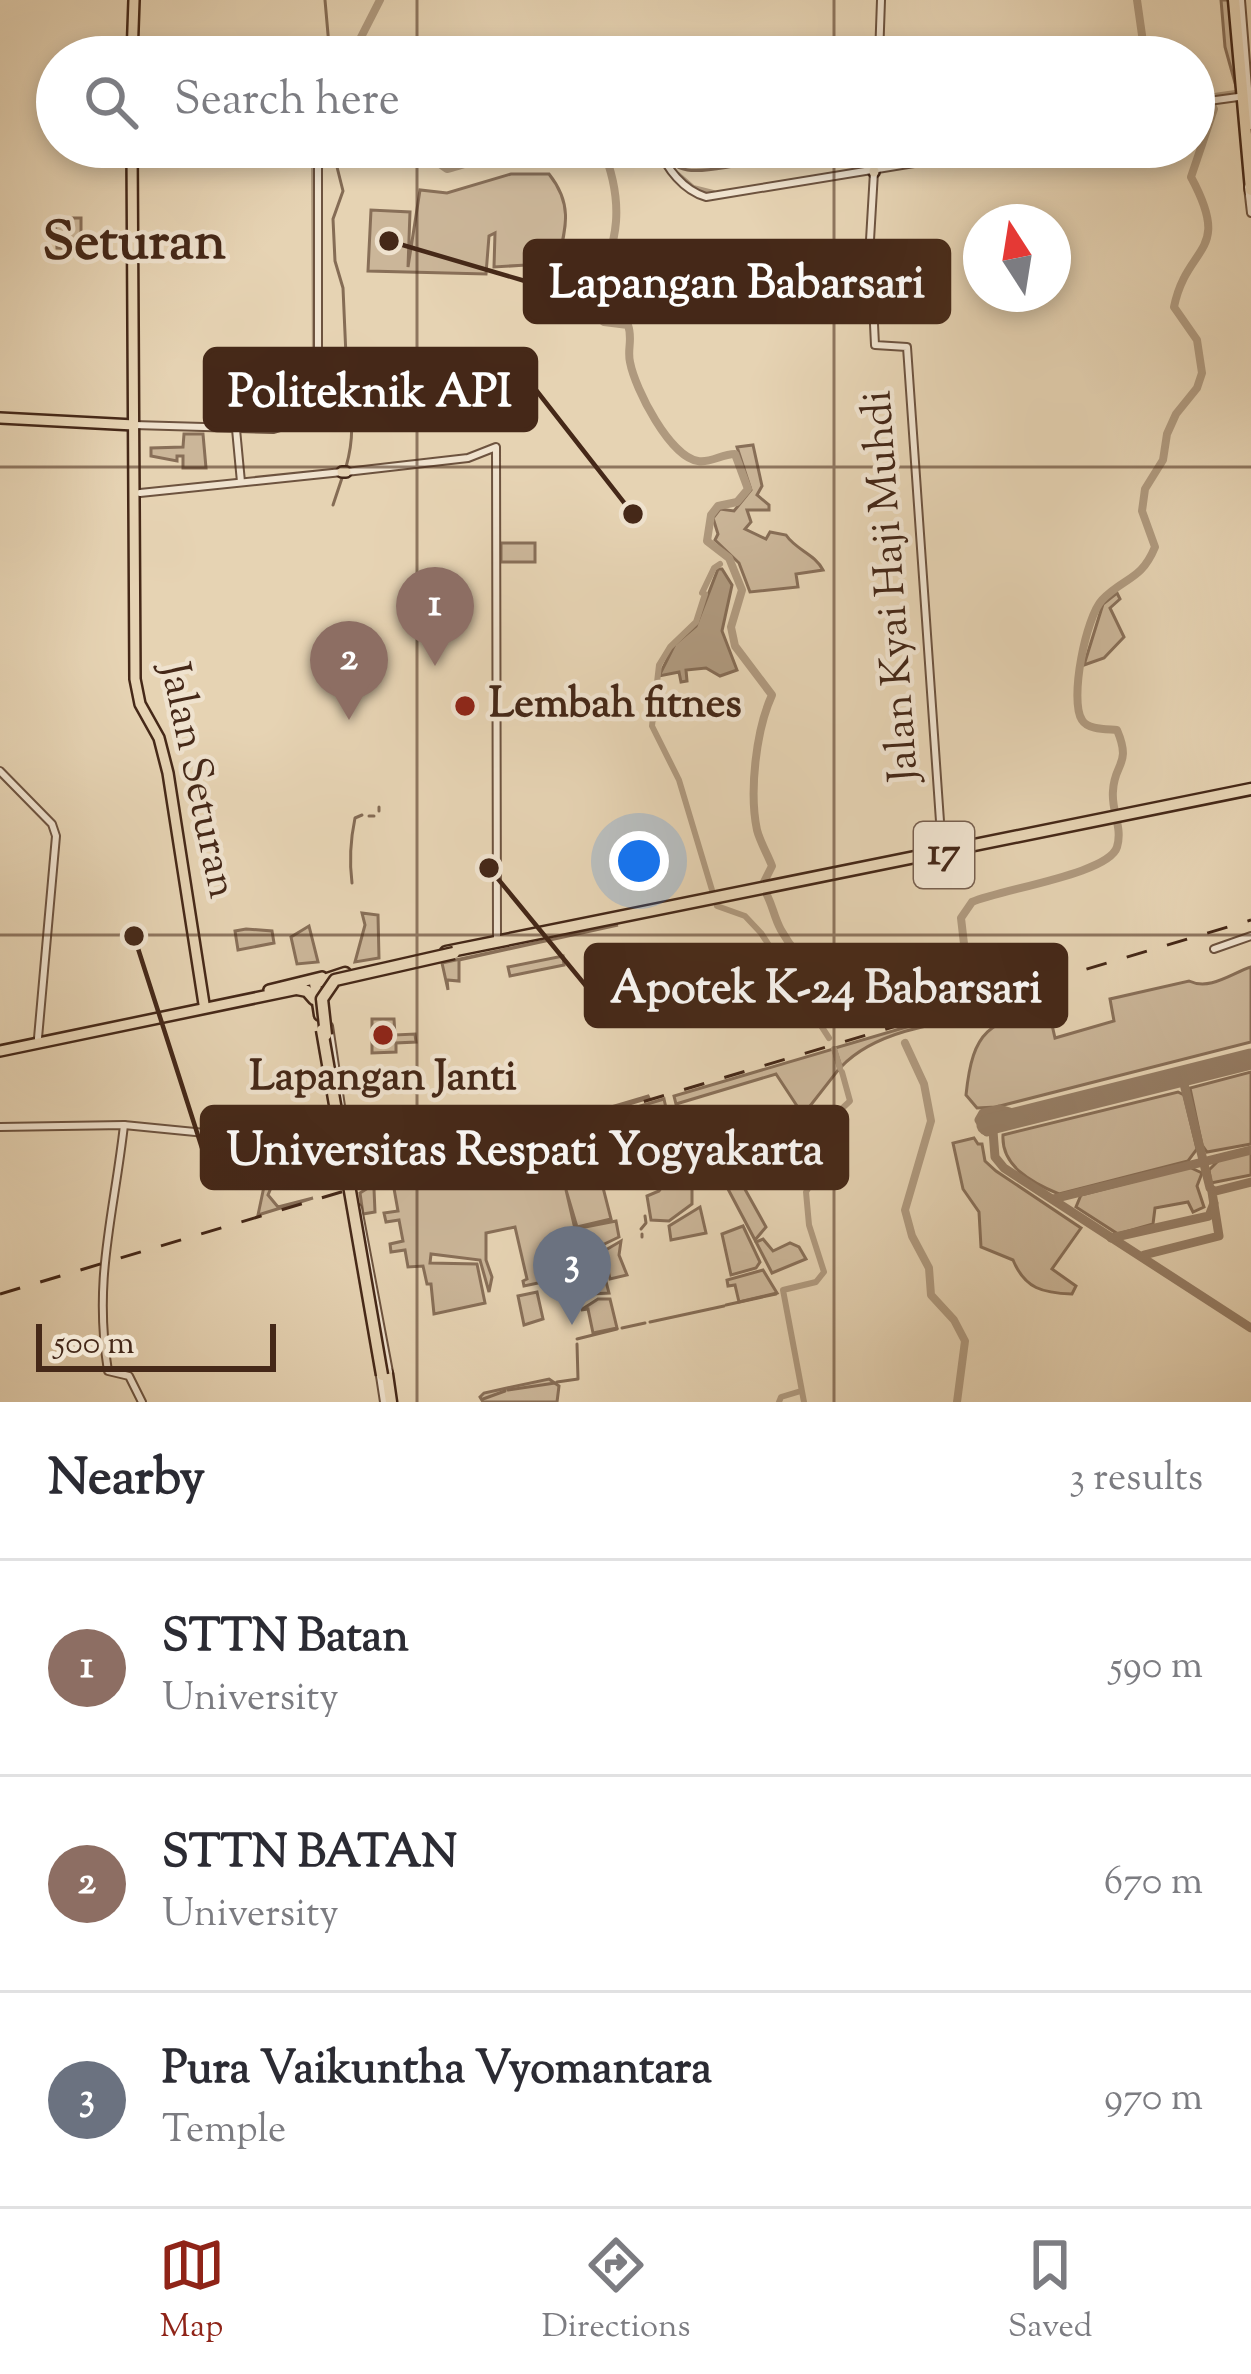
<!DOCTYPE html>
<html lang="en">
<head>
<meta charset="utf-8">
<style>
	body { margin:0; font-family:"Sorts Mill Goudy",serif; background:#f7f7f7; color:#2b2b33 }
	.compass { position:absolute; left:963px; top:204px; width:108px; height:108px; border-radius:50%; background:#fff; box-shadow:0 6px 18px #0003; rotate:348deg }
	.scale { position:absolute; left:36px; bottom:30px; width:240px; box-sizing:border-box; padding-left:12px; border:6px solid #452818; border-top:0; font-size:33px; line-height:42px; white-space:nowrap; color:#452818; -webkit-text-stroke:9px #efe2ce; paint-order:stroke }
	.you { position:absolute; left:639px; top:861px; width:42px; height:42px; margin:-30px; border:9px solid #fff; border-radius:50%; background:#1a73e8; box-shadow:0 0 0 18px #1a73e833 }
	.badge { display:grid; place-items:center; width:78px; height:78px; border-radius:50%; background:#8f2418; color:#fff; font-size:39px; font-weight:700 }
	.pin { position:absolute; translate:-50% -99px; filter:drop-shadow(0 3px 6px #0008) }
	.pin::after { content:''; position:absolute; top:63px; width:42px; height:36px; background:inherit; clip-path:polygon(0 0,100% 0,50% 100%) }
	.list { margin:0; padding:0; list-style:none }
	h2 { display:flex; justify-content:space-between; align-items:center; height:156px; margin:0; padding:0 48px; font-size:51px }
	h2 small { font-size:39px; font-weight:400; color:#7c7c81 }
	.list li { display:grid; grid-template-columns:78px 1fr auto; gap:36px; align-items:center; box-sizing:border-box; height:216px; padding:0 48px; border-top:3px solid #e1e1e2 }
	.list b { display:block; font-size:45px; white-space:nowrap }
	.list p { margin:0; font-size:39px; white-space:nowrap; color:#7c7c81 }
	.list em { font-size:39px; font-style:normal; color:#7c7c81 }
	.icon { flex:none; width:66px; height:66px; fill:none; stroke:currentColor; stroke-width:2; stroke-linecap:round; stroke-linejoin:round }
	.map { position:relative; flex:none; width:1251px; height:1402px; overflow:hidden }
	.search { position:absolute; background:#fff; box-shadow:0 6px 18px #0003; left:36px; right:36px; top:36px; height:132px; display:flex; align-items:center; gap:30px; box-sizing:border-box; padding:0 42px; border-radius:66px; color:#7c7c81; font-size:45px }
	.sheet { height:804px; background:#fff }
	nav { display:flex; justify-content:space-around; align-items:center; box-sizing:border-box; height:168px; border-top:3px solid #e1e1e2; background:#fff; font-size:33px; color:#7c7c81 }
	nav a { display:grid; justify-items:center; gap:6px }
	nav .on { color:#8f2418 }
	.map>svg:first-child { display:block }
	.green { fill:#cbb699; stroke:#886f58; stroke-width:3 }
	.water { fill:#af997e; stroke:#856c55; stroke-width:3 }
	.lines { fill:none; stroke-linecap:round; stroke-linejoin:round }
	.stream { stroke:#856c55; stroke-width:3 }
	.canal { stroke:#af997e; stroke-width:6 }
	.river { stroke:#af997e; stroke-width:8 }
	.taxiway { stroke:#967e66; stroke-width:9 }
	.runway { stroke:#967e66; stroke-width:21 }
	.minor-casing { stroke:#6d533f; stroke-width:10 }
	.major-casing { stroke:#452818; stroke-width:14 }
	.highway-casing { stroke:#452818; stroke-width:15 }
	.minor { stroke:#efe2ce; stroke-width:6 }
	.major { stroke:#e6d3b3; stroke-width:9 }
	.highway { stroke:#e6d3b3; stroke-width:10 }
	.rail { stroke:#452818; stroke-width:3; stroke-dasharray:21 21; stroke-linecap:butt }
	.highway-bridge-casing { stroke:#452818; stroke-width:15; stroke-linecap:butt }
	.highway-bridge { stroke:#e6d3b3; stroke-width:10 }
	.grid { fill:none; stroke:#452818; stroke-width:3; stroke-opacity:0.55 }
	.poi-dot { fill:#8f2418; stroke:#efe2ce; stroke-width:4.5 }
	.labels { text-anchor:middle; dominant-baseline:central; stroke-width:9; stroke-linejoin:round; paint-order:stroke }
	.shield { fill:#efe2ce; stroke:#78604f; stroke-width:3 }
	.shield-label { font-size:39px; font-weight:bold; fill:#452818 }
	.street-label { font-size:42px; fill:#452818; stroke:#efe2ce }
	.poi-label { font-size:42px; font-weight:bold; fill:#452818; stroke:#efe2ce; text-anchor:start }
	.district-label { font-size:54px; font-weight:bold; fill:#452818; stroke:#efe2ce }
	.leader { fill:none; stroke:#452818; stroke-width:4.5 }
	.callout-dot { fill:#452818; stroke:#efe2ce; stroke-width:4.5 }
	.callout { fill:#452818; stroke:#452818; stroke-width:4.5 }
	.callout-label { font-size:45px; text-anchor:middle; font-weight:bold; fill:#fff }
</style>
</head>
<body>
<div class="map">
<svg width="1251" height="1402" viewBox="0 0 1251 1402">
	<rect width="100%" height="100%" fill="#e6d3b3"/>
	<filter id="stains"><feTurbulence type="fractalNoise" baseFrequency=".00167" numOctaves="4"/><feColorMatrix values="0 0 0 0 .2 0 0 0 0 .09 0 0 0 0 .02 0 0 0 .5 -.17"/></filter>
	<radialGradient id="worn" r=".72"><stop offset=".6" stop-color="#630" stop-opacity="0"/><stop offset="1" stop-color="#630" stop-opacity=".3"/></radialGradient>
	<g class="green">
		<path d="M1221,0H1231L1237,90L1225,47Z"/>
		<path d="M662,147H742V165C713,168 673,183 662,147Z"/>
		<path d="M511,174H549C572,203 567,225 558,260L527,280L526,265L494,267L495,233L489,236L486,274L368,271L371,210L410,212L408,267L420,190L447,193Z"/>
		<path d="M55,218H81V249L57,248Z"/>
		<path d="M184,434H203L206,468H183V456H177V461L151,456V448L183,447Z"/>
		<path d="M753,445L762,486L757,495L769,505V510H747L751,522L745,529L766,539L770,532L786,535C796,550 815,554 823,570L796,574L798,587L750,592L739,563L715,540L718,534L713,518L720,509L734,511L751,490L737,447Z"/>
		<rect x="501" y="543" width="34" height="19"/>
		<path d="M1117,593L1120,599L1110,608L1124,637L1104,658L1084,665L1103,604Z"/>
		<path d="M362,913L378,915L379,958L355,962L365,925Z"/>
		<path d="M618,925L459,960V981L447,980L448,990L442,963Z"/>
		<path d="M309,926L318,962L297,964L291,937Z"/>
		<path d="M246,929L272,931L274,943L238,950L235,931Z"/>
		<path d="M563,956L564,965L510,976L508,967Z"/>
		<path d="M1251,967V1042L996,1107L977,1108L966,1095C973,1028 989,1023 1048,1007L1055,1038L1114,1021L1110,999L1189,981C1210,991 1232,973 1251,967Z"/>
		<path d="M978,1006L980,1021C935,1020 872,1034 841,1067L835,1048Z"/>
		<path d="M372,1019H394L395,1035L415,1034L416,1042L396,1043V1052L372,1053Z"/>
		<path d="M833,1049L839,1069L803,1115L732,1173L722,1175L720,1169L737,1162L732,1142L773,1131L801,1112L776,1074L676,1104L674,1096Z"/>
		<path d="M1251,1072V1144L1207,1152L1202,1145L1190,1088Z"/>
		<path d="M1178,1092L1184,1095L1197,1149L1188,1161L1059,1194C1032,1183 1001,1166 1003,1135Z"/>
		<path d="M648,1096L649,1098L356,1186L355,1183Z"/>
		<path d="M664,1099L668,1117L664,1121L666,1129L660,1131L662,1142L673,1141L675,1153L667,1155V1161L677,1160L680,1186L692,1183V1204L669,1221L651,1220L647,1196L659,1191L666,1181L660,1173L647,1116L601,1129L606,1157L596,1160L611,1219L577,1227L566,1190L575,1229L616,1221L619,1237L598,1247H550L549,1255L555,1261L550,1270L552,1280L524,1286L523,1281L527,1279L515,1227L486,1233V1260L492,1277L489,1292L480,1260L431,1254L430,1263L477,1264L485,1303L434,1314L431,1284H427L423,1266L408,1267L405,1250L391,1252L390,1244L403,1241L399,1220L386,1222L384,1213L398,1211L393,1183L374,1189L375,1212L363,1214L360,1193L368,1188Z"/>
		<path d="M974,1138L978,1144H982L985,1161L996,1171L1081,1228L1052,1269L1076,1286L1072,1294C1043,1293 1025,1289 1013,1260L981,1247L979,1212L963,1189L953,1143Z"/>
		<path d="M1251,1152V1175L1211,1183L1209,1170L1219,1160Z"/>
		<path d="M282,1156L286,1165L278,1171L268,1195L278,1207L313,1198L258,1215L266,1177L257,1175L258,1172H273L276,1157Z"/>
		<path d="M1189,1167L1202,1173L1197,1186L1204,1207L1193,1212L1188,1202L1155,1208L1153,1224L1118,1234L1076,1207L1081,1195Z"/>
		<path d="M737,1175L766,1227L755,1240L728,1189Z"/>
		<path d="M700,1207L706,1233L671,1240L669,1226Z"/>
		<path d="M743,1226L760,1262L756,1268L731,1275L722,1234Z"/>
		<path d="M763,1239L773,1251L790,1243L799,1247L806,1259L772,1273L756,1242Z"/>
		<path d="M621,1241L619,1255L627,1275L610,1279L604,1251Z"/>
		<path d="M602,1266L609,1293L591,1294L583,1287V1278L590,1269Z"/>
		<path d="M763,1270L777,1293L739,1302L735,1285L728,1286L727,1280Z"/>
		<path d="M537,1292L543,1319L524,1325L518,1296Z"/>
		<path d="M598,1299H610L617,1328L593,1333L588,1309L581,1310Z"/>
		<path d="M549,1379L559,1386L557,1402H483L480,1397L484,1393Z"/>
	</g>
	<path class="water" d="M718,569H722L732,585L722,631L737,670L720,676L706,668L686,670L687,681L681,682L679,672L659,676L675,644L696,626Z"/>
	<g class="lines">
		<g class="stream">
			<path d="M325,0L330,57"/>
			<path d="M332,147L343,191L333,219L335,261L343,288L346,356L338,376C354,406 355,435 346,467"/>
			<path d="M333,505L342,478"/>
			<path d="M379,811V807"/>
			<path d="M369,816H374"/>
			<path d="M352,883C349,860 350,842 355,818L362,815"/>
			<path d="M641,1229L646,1223L645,1216"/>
			<path d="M642,1234V1237"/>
			<path d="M726,1305L776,1294"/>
			<path d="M650,1322L724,1306"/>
			<path d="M622,1328L645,1323"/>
			<path d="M577,1339L617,1329"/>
			<path d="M557,1382L578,1379L577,1344"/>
			<path d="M508,1390L555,1383"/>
			<path d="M483,1399L505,1391"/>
		</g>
		<g class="canal">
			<path d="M1194,99L1242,92"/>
			<path d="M678,175L693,188L713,193"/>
			<path d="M307,403L315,375L314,147"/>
			<path d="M225,424L272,425L289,420"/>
			<path d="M712,890L679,780L652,726L659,665L670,647L696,622L705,594L702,593L714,568L720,564"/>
			<path d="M717,906L745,916L761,933L829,1038"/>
			<path d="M834,1049L840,1068"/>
			<path d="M779,1402L781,1397L801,1391"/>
			<path d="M804,1402L783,1290L816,1282L824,1272L809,1225L806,1192L830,1152L834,1116L850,1101L842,1072"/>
		</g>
		<g class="river">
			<path d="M1137,0L1144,49L1155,57"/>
			<path d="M360,57L356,47L380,0"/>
			<path d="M415,147L447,169C457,167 467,162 477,162C506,164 521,165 546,147"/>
			<path d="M602,147C624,200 621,244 591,292L595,315L604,322L628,325C633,339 627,349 630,362C635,389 670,457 698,461C712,463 721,454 735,454L748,489L737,502L718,506L711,515L707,541L729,558L742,590L731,627L735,646L772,695C756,730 749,792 757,830C760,842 768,855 772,866L762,886C772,900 773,916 781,930C811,984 849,987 896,1015"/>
			<path d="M869,1002L916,986L928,973L954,969L964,944L961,918L972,902C1001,889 1109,874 1117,847C1123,827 1111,811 1113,791C1114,763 1132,765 1117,730C1106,729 1088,730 1082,720C1069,700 1086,617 1102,600C1124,577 1141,581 1155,547L1142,511L1145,489L1163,460L1167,434L1176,414L1197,388L1202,373L1197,340L1174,307C1187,243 1233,255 1191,177L1214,109L1198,73L1194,72"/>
			<path d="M905,1043L924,1084L931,1121L905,1210L912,1236L929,1268L931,1295L954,1320L965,1341L957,1402"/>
		</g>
		<g class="taxiway">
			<path d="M1189,1074L1184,1084L1210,1188L1214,1191"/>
			<path d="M1000,1122L987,1132L979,1120L983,1113L999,1109L1024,1116"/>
			<path d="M993,1131L995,1157L1004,1168L1251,1328"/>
			<path d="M1053,1199L1251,1150"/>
			<path d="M1111,1238L1209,1216L1214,1203"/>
			<path d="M1144,1255L1219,1236L1212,1192L1251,1182"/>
		</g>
		<path class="runway" d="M987,1125L1251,1059"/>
		<g class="minor-casing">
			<g id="minor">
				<path d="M1241,0L1251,126"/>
				<path d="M879,57L881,0"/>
				<path d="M1194,103L1238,97"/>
				<path d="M658,147C667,169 683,190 706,197L1012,147"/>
				<path d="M874,171L875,147"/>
				<path d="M874,172L870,240L875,345L907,347L942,850"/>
				<path d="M1248,187L1251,213"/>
				<path d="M134,425L273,429C301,423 315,405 318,377V147"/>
				<path d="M236,429L241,482"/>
				<path d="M346,472L468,458L496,447L497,939"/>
				<path d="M140,493L342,472"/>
				<path d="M0,771L52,824L56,836L38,1038"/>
				<path d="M1214,949L1251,936"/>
				<path d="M329,1026L351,1173"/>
				<path d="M124,1125C114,1215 93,1278 108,1371L129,1376L142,1402"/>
				<path d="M0,1127L124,1125L267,1139L334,1120"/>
				<path d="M358,1208L389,1372"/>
				<path d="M380,1376L384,1402"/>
			</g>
		</g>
		<g class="major-casing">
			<g id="major">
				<path d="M132,57L134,0"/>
				<path d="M132,147L135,679L140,704L159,738L168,773L204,1004"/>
				<path d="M874,172V171"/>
				<path d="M0,418L134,425"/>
				<path d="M342,472H346"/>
				<path d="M269,990L322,977"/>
				<path d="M0,1051L303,988"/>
			</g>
		</g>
		<g class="highway-casing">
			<g id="highway">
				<path d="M1234,0L1251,190"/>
				<path d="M446,952L1251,789"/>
				<path d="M297,989L307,991L314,999"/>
				<path d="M320,1015L315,983L345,973"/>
				<path d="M387,1374L391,1402"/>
			</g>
		</g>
		<use href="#minor" class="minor"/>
		<use href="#major" class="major"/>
		<use href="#highway" class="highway"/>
		<path class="rail" d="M0,1294L1251,920"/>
		<g class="highway-bridge-casing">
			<g id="highway-bridge">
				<path d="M322,1030L382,1375"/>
				<path d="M326,1035L322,999L335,980L454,953"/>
			</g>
		</g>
		<use href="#highway-bridge" class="highway-bridge"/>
	</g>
	<path class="grid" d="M417,0V57M834,0V57M417,147V1402M834,147V1402M0,467H1251M0,935H1251"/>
	<g class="poi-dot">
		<circle cx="465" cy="706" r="12"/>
		<circle cx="383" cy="1035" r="12"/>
	</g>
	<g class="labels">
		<rect class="shield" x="914" y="822" width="60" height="66" rx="9"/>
		<g class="shield-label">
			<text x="944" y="855">17</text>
		</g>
		<g class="street-label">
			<text transform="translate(893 586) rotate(-94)">Jalan Kyai Haji Muhdi</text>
			<text transform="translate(196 781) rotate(78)">Jalan Seturan</text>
		</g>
		<g class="poi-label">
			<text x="489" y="706">Lembah fitnes</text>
			<text x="383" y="1079" text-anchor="middle">Lapangan Janti</text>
		</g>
		<g class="district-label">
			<text x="134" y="245">Seturan</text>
		</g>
	</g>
	<path class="leader" d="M389 241L525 281M633 514L536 390M489 868L586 986M134 936L202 1148"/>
	<g class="callout-dot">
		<circle cx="389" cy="241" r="12"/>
		<circle cx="633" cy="514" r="12"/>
		<circle cx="489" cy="868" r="12"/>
		<circle cx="134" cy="936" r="12"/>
	</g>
	<g class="callout">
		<rect x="525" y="241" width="424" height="81" rx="12"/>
		<rect x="205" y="349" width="331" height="81" rx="12"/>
		<rect x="586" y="945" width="480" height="81" rx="12"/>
		<rect x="202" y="1107" width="645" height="81" rx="12"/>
	</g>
	<g class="callout-label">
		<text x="737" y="297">Lapangan Babarsari</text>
		<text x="370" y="406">Politeknik API</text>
		<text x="826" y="1002">Apotek K-24 Babarsari</text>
		<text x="525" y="1164">Universitas Respati Yogyakarta</text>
	</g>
	<rect width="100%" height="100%" filter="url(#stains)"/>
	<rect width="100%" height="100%" fill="url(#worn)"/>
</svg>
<svg class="compass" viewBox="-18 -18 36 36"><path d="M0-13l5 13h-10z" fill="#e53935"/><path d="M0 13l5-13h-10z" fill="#7c7c81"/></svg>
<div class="scale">500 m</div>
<div class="you"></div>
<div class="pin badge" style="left:435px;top:666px;background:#8d6e63">1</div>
<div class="pin badge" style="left:349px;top:720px;background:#8d6e63">2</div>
<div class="pin badge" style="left:572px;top:1325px;background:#6b7280">3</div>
<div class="search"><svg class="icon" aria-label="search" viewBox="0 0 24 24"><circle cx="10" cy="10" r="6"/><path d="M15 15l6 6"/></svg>Search here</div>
</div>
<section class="sheet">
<h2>Nearby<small>3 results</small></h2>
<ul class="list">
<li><span class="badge" style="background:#8d6e63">1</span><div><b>STTN Batan</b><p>University</p></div><em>590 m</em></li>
<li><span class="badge" style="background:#8d6e63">2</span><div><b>STTN BATAN</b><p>University</p></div><em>670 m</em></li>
<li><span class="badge" style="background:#6b7280">3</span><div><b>Pura Vaikuntha Vyomantara</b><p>Temple</p></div><em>970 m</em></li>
</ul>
</section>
<nav>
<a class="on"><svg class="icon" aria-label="map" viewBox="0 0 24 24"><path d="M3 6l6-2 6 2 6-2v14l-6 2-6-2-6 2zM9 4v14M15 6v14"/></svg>Map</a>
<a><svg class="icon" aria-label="directions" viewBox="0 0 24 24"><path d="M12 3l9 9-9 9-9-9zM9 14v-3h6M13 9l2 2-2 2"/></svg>Directions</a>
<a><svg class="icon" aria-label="saved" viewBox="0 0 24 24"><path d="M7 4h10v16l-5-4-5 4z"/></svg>Saved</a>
</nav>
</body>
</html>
